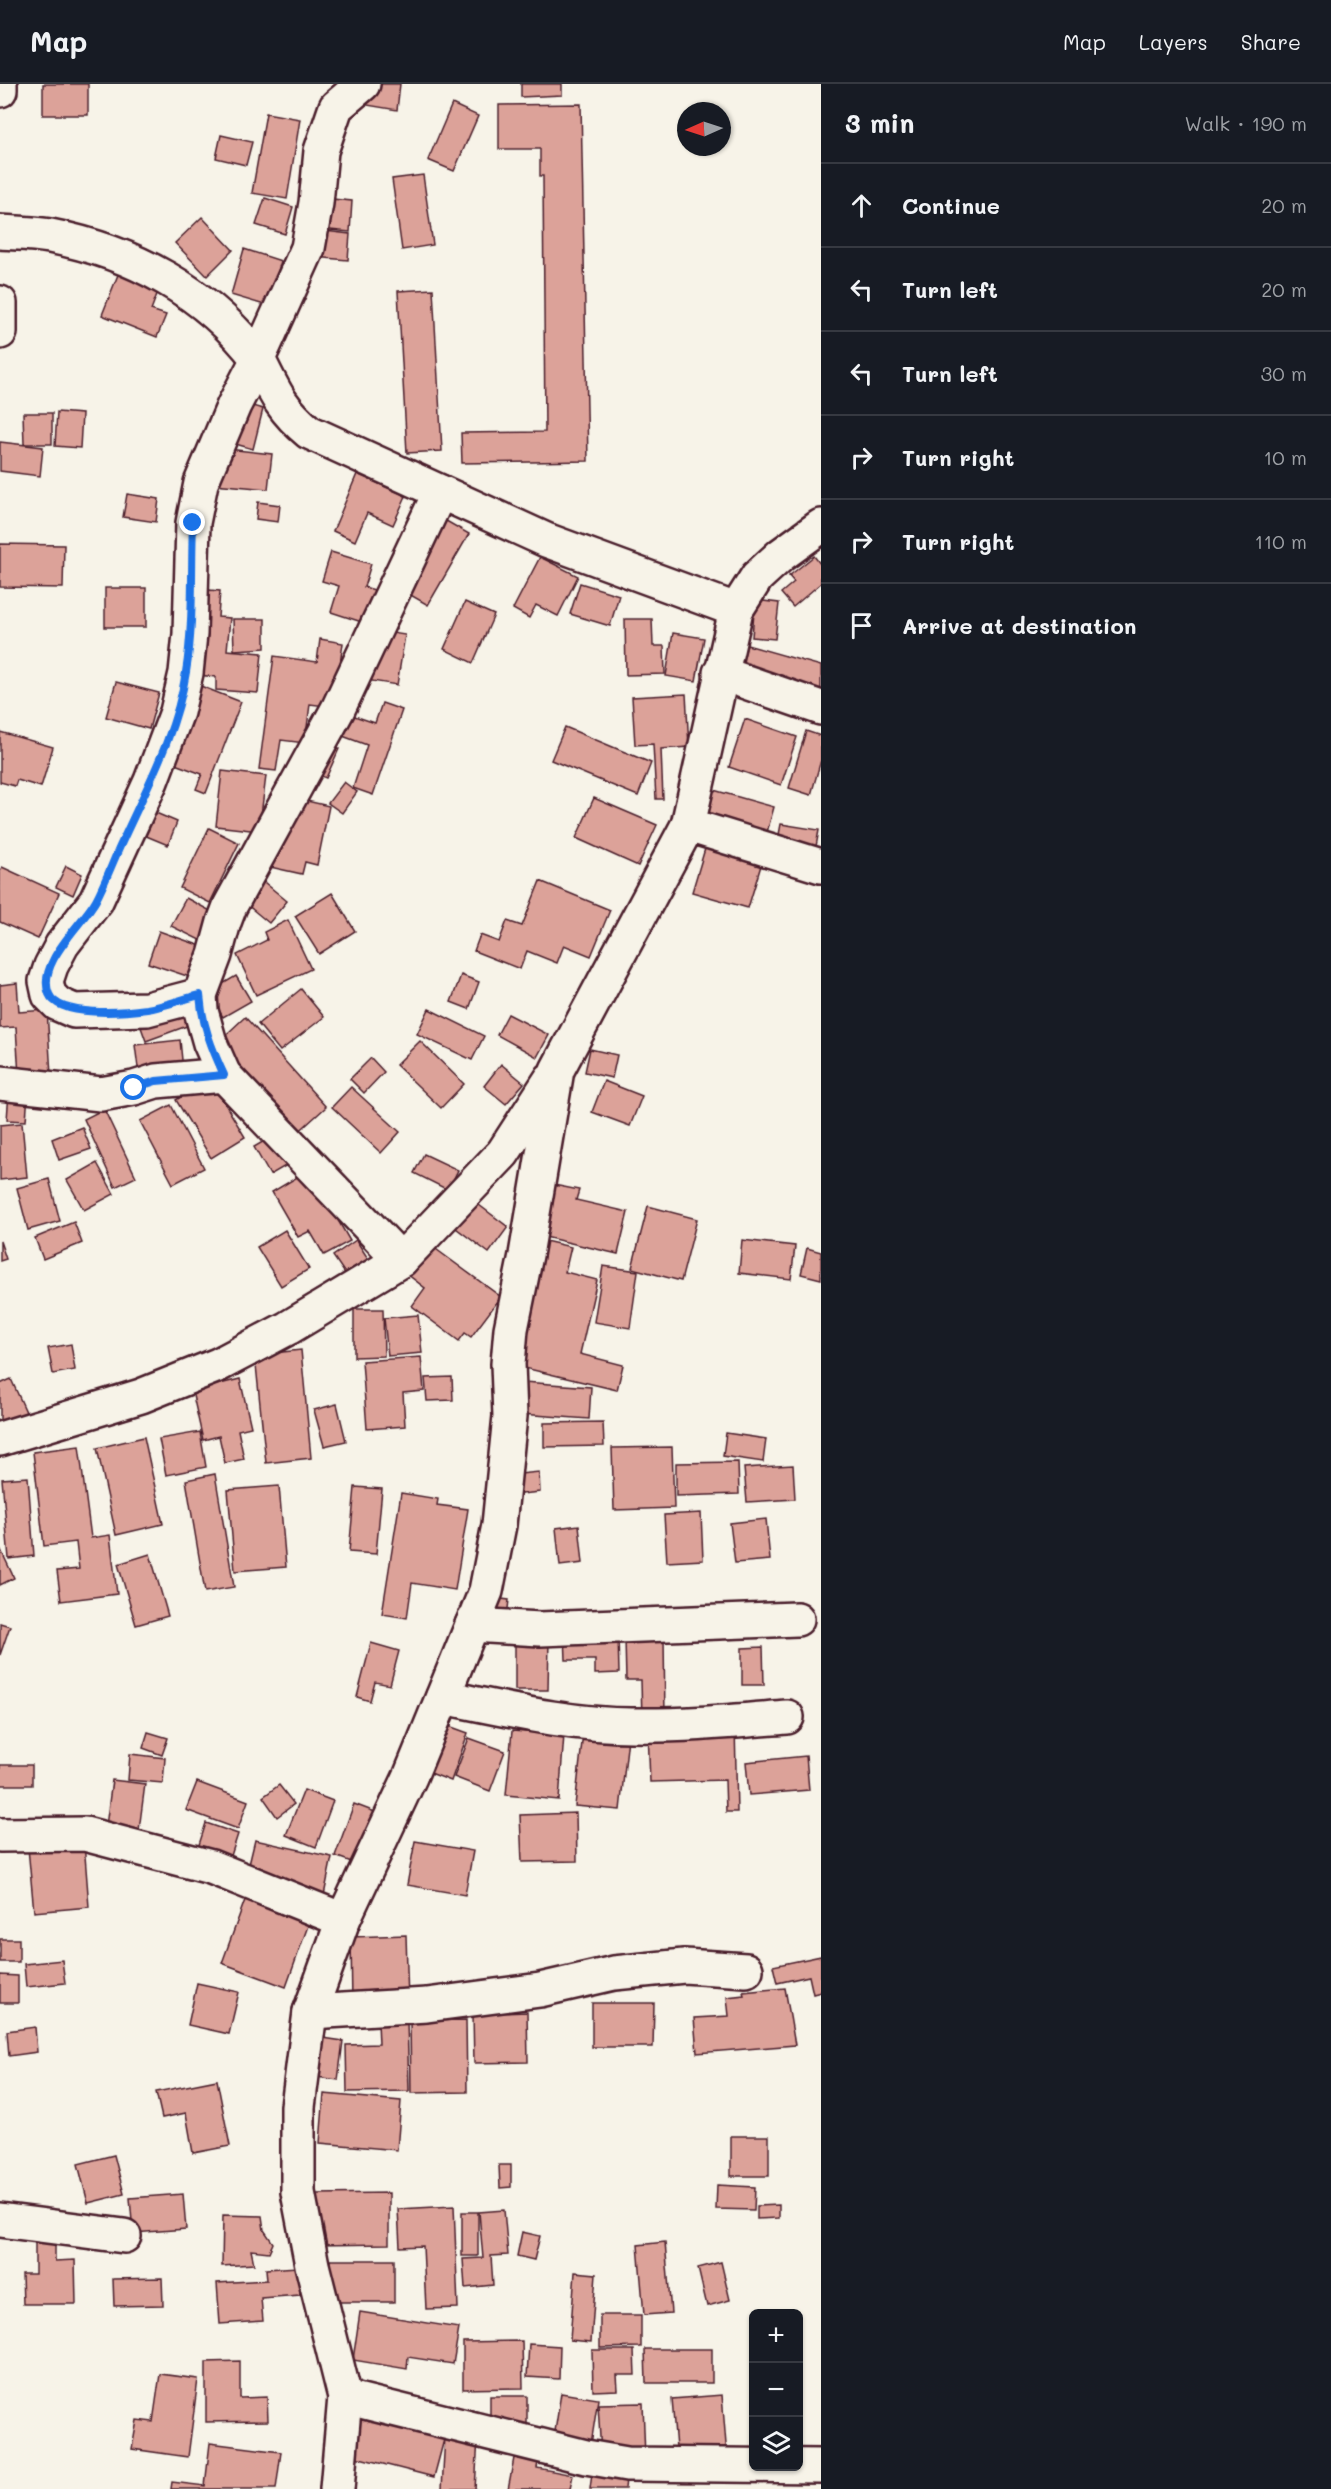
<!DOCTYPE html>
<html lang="en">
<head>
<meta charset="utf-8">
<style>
	body { margin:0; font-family:Mali,sans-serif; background:#20242c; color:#f1f3f6 }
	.controls { position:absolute; right:18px; bottom:18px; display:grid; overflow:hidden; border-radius:9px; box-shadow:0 2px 4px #0004 }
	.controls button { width:54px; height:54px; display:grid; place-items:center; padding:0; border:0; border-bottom:2px solid #363941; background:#171b24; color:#f1f3f6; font:30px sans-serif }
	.compass { position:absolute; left:677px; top:18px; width:54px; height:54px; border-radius:50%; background:#171b24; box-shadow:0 2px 4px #0004; rotate:267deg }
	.stop { position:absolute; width:18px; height:18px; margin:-14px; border:4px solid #1a73e8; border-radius:50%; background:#fff }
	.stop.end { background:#1a73e8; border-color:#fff; box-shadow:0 2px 6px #0008 }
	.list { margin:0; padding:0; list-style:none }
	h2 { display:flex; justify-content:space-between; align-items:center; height:78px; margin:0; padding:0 24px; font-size:26px }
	h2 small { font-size:20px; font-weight:400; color:#9ea1a6 }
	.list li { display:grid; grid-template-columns:39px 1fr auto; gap:18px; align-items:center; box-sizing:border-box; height:84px; padding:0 24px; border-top:2px solid #363941 }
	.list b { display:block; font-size:22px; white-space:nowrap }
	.list em { font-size:20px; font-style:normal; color:#9ea1a6 }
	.icon { flex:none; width:33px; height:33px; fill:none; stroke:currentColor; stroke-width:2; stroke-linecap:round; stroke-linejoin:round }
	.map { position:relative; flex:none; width:821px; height:2405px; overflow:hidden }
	header { display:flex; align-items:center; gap:36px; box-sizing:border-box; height:84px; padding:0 30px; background:#171b24; border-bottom:2px solid #363941 }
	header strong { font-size:28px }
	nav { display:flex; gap:33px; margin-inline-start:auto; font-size:21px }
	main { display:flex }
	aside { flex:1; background:#171b24 }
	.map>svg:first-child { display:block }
	.building { fill:#dca299; stroke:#4a1f2b; stroke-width:1.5 }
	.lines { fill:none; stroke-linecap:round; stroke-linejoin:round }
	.minor-casing { stroke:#4a1f2b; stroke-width:38 }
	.minor { stroke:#f7f3e8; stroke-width:33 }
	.route { stroke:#1a73e8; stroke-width:8 }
</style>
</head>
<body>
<header>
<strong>Map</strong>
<nav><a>Map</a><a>Layers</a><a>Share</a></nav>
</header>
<main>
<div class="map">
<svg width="821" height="2405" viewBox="0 0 821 2405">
	<rect width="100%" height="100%" fill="#f7f3e8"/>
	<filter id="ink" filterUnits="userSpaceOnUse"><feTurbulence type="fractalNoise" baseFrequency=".0167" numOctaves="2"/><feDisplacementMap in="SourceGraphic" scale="12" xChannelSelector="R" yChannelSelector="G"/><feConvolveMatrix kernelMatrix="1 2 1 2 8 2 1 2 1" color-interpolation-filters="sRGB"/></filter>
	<g filter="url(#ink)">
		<g class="building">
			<rect x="43" y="0" width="45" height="31"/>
			<path d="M358,0H400L397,26L355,19Z"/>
			<path d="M521,0H562V11L521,13Z"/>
			<path d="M452,20L478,32L454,87L428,76Z"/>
			<path d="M581,20L588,377L462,379L461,349L545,348L543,92H540V65H499V21Z"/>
			<path d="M266,29L300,35L287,115L252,109Z"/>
			<path d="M221,51L252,58L246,81L216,74Z"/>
			<path d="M423,91L433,161L402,166L392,95Z"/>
			<path d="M265,114L293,123L285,150L256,141Z"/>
			<path d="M322,114L352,117L350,148L320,145Z"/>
			<path d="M202,133L233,166L207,192L175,159Z"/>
			<path d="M316,146L350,150L348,176L313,173Z"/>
			<path d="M244,165L281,177L268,222L231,211Z"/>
			<path d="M125,173L165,189L151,226L166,231L157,253L102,231Z"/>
			<path d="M433,205L442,367L407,369L398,207Z"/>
			<path d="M235,317L263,325L253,365L225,357Z"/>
			<path d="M57,328L82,330L80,364L55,362Z"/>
			<path d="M23,329H52V360H24Z"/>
			<path d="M0,358L43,363L40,392L0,387Z"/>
			<path d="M219,364L272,370L268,405L214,400Z"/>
			<path d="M357,390L406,412L393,441L367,429L355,457L333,447Z"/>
			<path d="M127,410L159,415L156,438L123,433Z"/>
			<path d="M258,418L280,421L278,438L256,435Z"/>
			<path d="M434,430L469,450L428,521L393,501Z"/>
			<path d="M0,460L64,461L63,504L0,503Z"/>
			<path d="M331,468L371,480L364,503L378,507L368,540L331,528L339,502L322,497Z"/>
			<path d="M814,472L821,481V499L793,523L781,509L794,498L789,492Z"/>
			<path d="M540,473L578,492L558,532L536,521L529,534L513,525Z"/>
			<path d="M580,499L619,511L610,542L570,530Z"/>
			<rect x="105" y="504" width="41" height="39"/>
			<path d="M197,505L220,507L218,533L230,534L227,566L262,569L258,609L216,606V593L189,590Z"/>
			<path d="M755,516L779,519L775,555L752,553Z"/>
			<path d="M465,518L494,531L473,579L444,565Z"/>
			<path d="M233,535H265V564L234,566Z"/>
			<path d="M625,535H652L653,562H664L665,590L626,591Z"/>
			<path d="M367,545L405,551L397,601L359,595Z"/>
			<path d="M673,549L704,554L696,597L666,592Z"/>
			<path d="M320,555L343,559L334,623L310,620L305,659L281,656L276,687L259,685L274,572L317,578Z"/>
			<path d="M747,561L821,582V611L735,602Z"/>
			<path d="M116,598L159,609L149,645L106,633Z"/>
			<path d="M193,599L241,618L206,709L196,705L202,690L164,676Z"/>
			<path d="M686,610L689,663L661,665L663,715H656L653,660L635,661L632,613Z"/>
			<path d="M382,619L402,626L373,711L353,704L367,661L329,647L337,626L375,639Z"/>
			<path d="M745,635L797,653L781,701L729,683Z"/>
			<path d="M565,643L651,679L638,712L551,676Z"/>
			<path d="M806,647L821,652V676L811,711L789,704Z"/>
			<path d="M0,648L53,663L41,703L17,696L15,702L0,698Z"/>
			<path d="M318,656L339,665L326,694L305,685Z"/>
			<path d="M222,687L266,692L259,747L216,742Z"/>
			<path d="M344,698L357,708L342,729L328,719Z"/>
			<path d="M710,705L774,723L764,759L700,740Z"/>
			<path d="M276,710L329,722L317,781L305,778L302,790L261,781Z"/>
			<path d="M594,714L657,741L638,782L576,754Z"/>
			<path d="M137,721L177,738L168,761L127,744Z"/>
			<path d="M781,740L819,746L815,768L777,761Z"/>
			<path d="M209,744L239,759L210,819L180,804Z"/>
			<path d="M710,748L766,765L748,824L692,808Z"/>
			<path d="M66,782L82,790L73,811L56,803Z"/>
			<path d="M2,783L59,809L38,855L0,838V787Z"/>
			<path d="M247,784L287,817L269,839L229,806Z"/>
			<path d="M540,797L610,826L591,872L564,861L557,879L527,867L520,885L474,867L480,851L499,858L507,837L522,842Z"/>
			<path d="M332,809L355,847L319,870L295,832Z"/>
			<path d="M186,814L220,832L206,859L171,842Z"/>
			<path d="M288,836L311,885L256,911L237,871L267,856L264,848Z"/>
			<path d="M159,847L204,863L193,894L148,879Z"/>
			<path d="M461,891L479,898L469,925L451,918Z"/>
			<path d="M236,892L251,917L223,933L209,908Z"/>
			<path d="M17,899L19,928L47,926L51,991L19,992L16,943L0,944V901Z"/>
			<path d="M182,903L195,939L146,957L133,921Z"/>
			<path d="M301,905L324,933L280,967L258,940Z"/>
			<path d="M429,925L484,952L472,976L417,950Z"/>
			<path d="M508,930L549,951L537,973L497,951Z"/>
			<path d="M245,933L326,1023L294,1052L214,962Z"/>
			<path d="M180,956L183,986L139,991L135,961Z"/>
			<path d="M420,957L464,1000L441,1024L396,981Z"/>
			<path d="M590,965L617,971L612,994L585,988Z"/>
			<path d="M371,974L384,988L364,1009L350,995Z"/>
			<path d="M501,980L524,999L506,1020L484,1002Z"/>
			<path d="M210,995L245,1053L211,1074L176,1016Z"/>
			<path d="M604,997L642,1012L630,1042L592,1028Z"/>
			<path d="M351,1003L400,1048L381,1069L332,1023Z"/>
			<path d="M9,1008L28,1009L26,1037L7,1036Z"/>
			<path d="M171,1021L204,1084L173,1100L140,1037Z"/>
			<path d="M104,1025L136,1093L115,1103L84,1035Z"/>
			<path d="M22,1039L27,1093L0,1096V1041Z"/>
			<path d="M82,1043L91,1065L59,1076L52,1055Z"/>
			<path d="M278,1049L294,1077L270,1091L254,1063Z"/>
			<path d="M424,1070L458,1086L448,1106L414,1089Z"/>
			<path d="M97,1079L114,1110L84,1126L67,1096Z"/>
			<path d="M309,1086L350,1157L324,1171L310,1147L298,1153L272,1108Z"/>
			<path d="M49,1095L60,1137L28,1146L17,1104Z"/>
			<path d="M544,1099L579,1106L576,1116L628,1128L618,1170L532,1150Z"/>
			<path d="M471,1115L508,1143L489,1169L452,1141Z"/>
			<path d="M648,1122L697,1135L681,1197L632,1184Z"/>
			<path d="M74,1138L82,1159L43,1175L35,1154Z"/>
			<path d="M285,1146L309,1185L281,1202L257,1163Z"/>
			<path d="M356,1156L369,1176L346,1191L333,1172Z"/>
			<path d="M541,1156L571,1163L565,1188L597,1196L580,1270L623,1281L617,1306L512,1281Z"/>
			<path d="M742,1156L795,1162L791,1195L739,1189Z"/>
			<path d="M0,1157L6,1175L0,1177Z"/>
			<path d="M429,1160L501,1213L471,1253L465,1249L459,1257L412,1222L425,1204L407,1190Z"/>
			<path d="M807,1164L821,1168V1195L801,1190Z"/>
			<path d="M603,1182L638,1187L630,1244L594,1238Z"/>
			<path d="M354,1225H383L384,1272L354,1273Z"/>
			<path d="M418,1231L422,1269L388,1272L384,1234Z"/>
			<path d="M71,1260L75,1286L53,1290L48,1264Z"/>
			<path d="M301,1266L311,1374L266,1379L255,1271Z"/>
			<path d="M421,1273L424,1307L403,1309L405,1342L367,1345L362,1277Z"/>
			<path d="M452,1293L453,1316L427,1317L425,1294Z"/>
			<path d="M11,1295L26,1328L0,1340V1300Z"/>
			<path d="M240,1295L251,1343L238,1346L244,1375L225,1379L219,1352L203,1356L192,1307Z"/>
			<path d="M523,1298L591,1303L589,1335L521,1330Z"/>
			<path d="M337,1320L346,1357L324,1362L314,1326Z"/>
			<path d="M603,1338L604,1362L544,1363V1339Z"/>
			<path d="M200,1348L206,1383L166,1391L159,1355Z"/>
			<path d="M726,1349L766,1355L763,1378L723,1372Z"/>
			<path d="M144,1353L163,1440L116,1451L97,1364Z"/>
			<path d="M79,1362L91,1454L110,1451L117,1510L61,1517L57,1487L79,1485L76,1458L44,1462L33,1368Z"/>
			<path d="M672,1363L674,1424L614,1426L612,1364Z"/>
			<path d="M738,1378L739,1410L676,1412V1379Z"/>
			<path d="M793,1381L795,1415L747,1418L744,1384Z"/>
			<path d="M539,1388L540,1408L512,1411L510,1391Z"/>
			<path d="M215,1390L234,1503L205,1508L186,1396Z"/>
			<path d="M28,1393L34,1472L9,1475L2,1395Z"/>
			<path d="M279,1402L286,1483L235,1487L228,1406Z"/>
			<path d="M355,1403L382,1405L376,1470L349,1468Z"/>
			<path d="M401,1409L438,1415L437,1421L468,1425L455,1506L412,1499L407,1534L382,1530Z"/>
			<path d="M701,1429L703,1476L667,1478L664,1431Z"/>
			<path d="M766,1435L770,1476L735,1479L730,1439Z"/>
			<path d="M579,1441L583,1479L560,1482L556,1444Z"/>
			<path d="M0,1464L14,1494L0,1501Z"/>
			<path d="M150,1470L168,1532L136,1541L118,1480Z"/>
			<path d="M485,1513L509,1516L507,1533L483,1530Z"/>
			<path d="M0,1539L10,1542L0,1571Z"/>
			<path d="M565,1548L618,1552L619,1589L595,1590V1576H566Z"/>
			<path d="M664,1553L665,1636H642L641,1596H626L625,1554Z"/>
			<path d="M515,1554H549L548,1606H515Z"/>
			<path d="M371,1559L399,1567L390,1601L375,1598L370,1617L357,1613Z"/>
			<path d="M763,1563L764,1601H742V1564Z"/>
			<path d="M584,1640L629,1645L620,1726L575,1722Z"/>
			<path d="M446,1641L468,1649L451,1697L428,1688Z"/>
			<path d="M735,1643L737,1728H726L725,1696L650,1698L648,1646Z"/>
			<path d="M512,1647L564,1651L559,1716L506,1711Z"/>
			<path d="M148,1648L168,1654L162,1671L143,1664Z"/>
			<path d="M469,1654L505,1667L490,1707L454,1693Z"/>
			<path d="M130,1670L165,1674L163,1699L128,1696Z"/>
			<path d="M806,1672L809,1706L749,1711L746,1678Z"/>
			<rect x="0" y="1681" width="32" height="20"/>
			<path d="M112,1696L145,1700L139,1746L106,1742Z"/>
			<path d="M197,1698L248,1717L238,1745L186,1726Z"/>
			<path d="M279,1701L294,1720L277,1733L263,1713Z"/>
			<path d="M304,1706L333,1717L316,1763L286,1751Z"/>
			<path d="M354,1720L375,1728L357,1780L335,1772Z"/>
			<path d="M576,1729L577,1777L522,1778L520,1731Z"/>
			<path d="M206,1739L238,1750L229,1778L197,1767Z"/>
			<path d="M255,1756L332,1773L324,1811L246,1793Z"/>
			<path d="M415,1757L473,1767L465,1811L407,1801Z"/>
			<path d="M84,1759L89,1823L34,1828L28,1764Z"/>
			<path d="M245,1816L309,1839L286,1903L222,1879Z"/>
			<path d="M406,1851L408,1918L352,1920L351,1853Z"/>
			<rect x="0" y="1855" width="19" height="23"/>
			<path d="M821,1872V1908L813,1910L809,1892L777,1899L773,1882Z"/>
			<path d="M62,1876L65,1899L26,1903L24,1880Z"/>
			<path d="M0,1891L18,1892V1919H0Z"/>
			<path d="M197,1899L239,1908L229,1950L188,1941Z"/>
			<path d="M785,1904L795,1961L697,1969L694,1934L729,1932L727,1913L744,1911L743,1908Z"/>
			<path d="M592,1919H654L653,1963H592Z"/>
			<path d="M527,1928L528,1978L474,1979L473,1930Z"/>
			<path d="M466,1936L467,2008L411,2009L410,1937Z"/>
			<path d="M407,1937L409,2007L347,2008L346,1961L379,1960L378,1938Z"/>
			<path d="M35,1943L37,1968L9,1972L7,1947Z"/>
			<path d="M323,1954L343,1957L338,1996L317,1993Z"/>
			<path d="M217,1996L230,2062L193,2069L186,2029L162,2034L156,2008Z"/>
			<path d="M324,2010L401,2017L397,2066L320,2059Z"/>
			<rect x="731" y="2052" width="38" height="40"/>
			<path d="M114,2071L124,2110L88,2119L78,2080Z"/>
			<path d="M499,2081H511V2103L500,2104Z"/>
			<path d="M717,2101L755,2103L754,2126L716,2125Z"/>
			<path d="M389,2109V2160L317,2161L316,2110Z"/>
			<path d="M183,2110L186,2145L133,2149L130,2114Z"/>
			<path d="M779,2121V2134L757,2135V2122Z"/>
			<path d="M454,2122L458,2224L426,2225L423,2162L400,2163L398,2125Z"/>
			<path d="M504,2126L508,2171L491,2172L493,2201L465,2204L463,2175L483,2174L479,2128Z"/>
			<rect x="462" y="2128" width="16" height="44"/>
			<path d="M223,2131L262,2132L264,2146L273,2159L269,2168L251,2166L254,2180L222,2182Z"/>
			<path d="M522,2148L540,2152L534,2176L517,2172Z"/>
			<path d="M35,2157H55V2177L75,2176L76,2220H23L22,2190H35Z"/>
			<path d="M665,2158L671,2229L644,2231L638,2161Z"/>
			<path d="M330,2176H394V2218H329Z"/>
			<path d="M721,2178L730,2216L707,2222L698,2184Z"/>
			<path d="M298,2183L300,2211L261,2214L263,2237L220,2240L217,2199L267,2196L266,2185Z"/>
			<path d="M575,2188L596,2190L591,2258L570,2256Z"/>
			<path d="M162,2194L163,2221L114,2222L113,2195Z"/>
			<path d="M360,2228L459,2244L453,2280L408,2273L407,2285L353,2276Z"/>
			<path d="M600,2231H641V2263L600,2264Z"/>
			<path d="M522,2257L523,2304L463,2305V2258Z"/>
			<path d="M529,2260L560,2262L559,2295L527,2293Z"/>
			<path d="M645,2265H712V2299H646Z"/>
			<path d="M592,2266H634L635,2291H617L618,2306L593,2307Z"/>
			<path d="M240,2277V2314L267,2313L268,2337L206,2338V2278Z"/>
			<path d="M160,2290L198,2295L188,2373L132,2365L137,2336L153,2338Z"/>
			<path d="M561,2309L598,2315L591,2360L554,2354Z"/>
			<path d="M722,2311L727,2373L677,2377L672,2315Z"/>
			<rect x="490" y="2312" width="37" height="33"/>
			<path d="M643,2319L645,2374L601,2370L598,2320Z"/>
			<path d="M356,2325L446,2348L434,2393L344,2370Z"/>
			<path d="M445,2352L478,2354L475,2405H442Z"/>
			<path d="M210,2359L281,2368L276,2405H171L172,2398L205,2402Z"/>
			<path d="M514,2374L538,2378L537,2384L573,2391L570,2405H508Z"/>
			<path d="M592,2390L626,2394L625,2405H590Z"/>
		</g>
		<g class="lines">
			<g class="minor-casing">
				<g id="minor">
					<path d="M363,0L336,23L321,67L316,119L308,164L258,275C274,307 281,325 309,348L546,456L736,526"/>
					<path d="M0,6V0"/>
					<path d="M0,148C16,149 34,149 50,152C133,168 207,208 258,275L234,321L201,399L193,439L190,550L186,589L177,628L151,697L96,817L62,861L51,882L46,897L49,911L58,920L74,927L147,925L200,911"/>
					<path d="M0,219V248"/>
					<path d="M720,589L821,624"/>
					<path d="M688,741L821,782"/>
					<path d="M0,999L101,1010L134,1004L156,997L224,991"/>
					<path d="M401,1176L224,991L210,959L201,927L200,911L215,871L224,838L230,822L338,625L440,408"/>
					<path d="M0,1355L141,1312L218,1281L288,1244L401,1176L503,1069L551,995"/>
					<path d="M472,1541L540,1545L797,1535"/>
					<path d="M443,1613C504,1625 569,1641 632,1641C684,1642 736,1637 787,1633"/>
					<path d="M0,1751L85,1750L211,1783L343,1836"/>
					<path d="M310,1928L427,1921L540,1906L614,1889L684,1882L746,1886"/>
					<path d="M0,2136L124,2152"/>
					<path d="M345,2313L586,2373L627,2380L821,2382"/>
					<path d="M337,2405L345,2313L312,2181L298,2108V2023L310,1928L343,1836L410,1693L486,1507L499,1441L510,1332L508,1280L511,1245L526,1171L557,986L688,741L736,526L757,493L781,471L821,442"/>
				</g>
			</g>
			<use href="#minor" class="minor"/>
		</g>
	</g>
	<g class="lines" filter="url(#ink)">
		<path class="route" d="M134,1004L156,997L224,991C212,965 202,940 200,911C182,915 165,922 147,925C125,928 59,934 49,910C36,879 83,840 96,816C106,797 113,777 122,758C147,703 177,648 186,588C194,539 191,488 193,439"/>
	</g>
</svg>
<div class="controls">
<button>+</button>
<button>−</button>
<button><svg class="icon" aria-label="layers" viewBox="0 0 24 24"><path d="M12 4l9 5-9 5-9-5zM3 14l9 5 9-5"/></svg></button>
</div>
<svg class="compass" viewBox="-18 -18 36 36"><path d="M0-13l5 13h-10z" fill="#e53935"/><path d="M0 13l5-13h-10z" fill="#9ea1a6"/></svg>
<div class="stop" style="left:134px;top:1004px"></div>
<div class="stop end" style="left:193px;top:439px"></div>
</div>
<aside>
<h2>3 min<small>Walk · 190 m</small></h2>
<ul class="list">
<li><svg class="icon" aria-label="ahead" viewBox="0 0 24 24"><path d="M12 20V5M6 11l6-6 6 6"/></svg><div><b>Continue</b></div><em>20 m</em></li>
<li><svg class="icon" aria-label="left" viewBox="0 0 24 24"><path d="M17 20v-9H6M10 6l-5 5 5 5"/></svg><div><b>Turn left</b></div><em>20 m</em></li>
<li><svg class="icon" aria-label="left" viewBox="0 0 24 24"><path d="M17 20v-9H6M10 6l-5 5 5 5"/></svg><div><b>Turn left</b></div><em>30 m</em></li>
<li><svg class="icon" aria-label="right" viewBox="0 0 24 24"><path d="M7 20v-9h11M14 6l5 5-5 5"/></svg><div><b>Turn right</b></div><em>10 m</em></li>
<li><svg class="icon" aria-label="right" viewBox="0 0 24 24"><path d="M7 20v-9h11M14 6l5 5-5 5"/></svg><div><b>Turn right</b></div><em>110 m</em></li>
<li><svg class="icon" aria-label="arrive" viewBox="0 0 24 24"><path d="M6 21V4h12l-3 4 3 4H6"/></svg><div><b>Arrive at destination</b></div></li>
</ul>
</aside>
</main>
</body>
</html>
